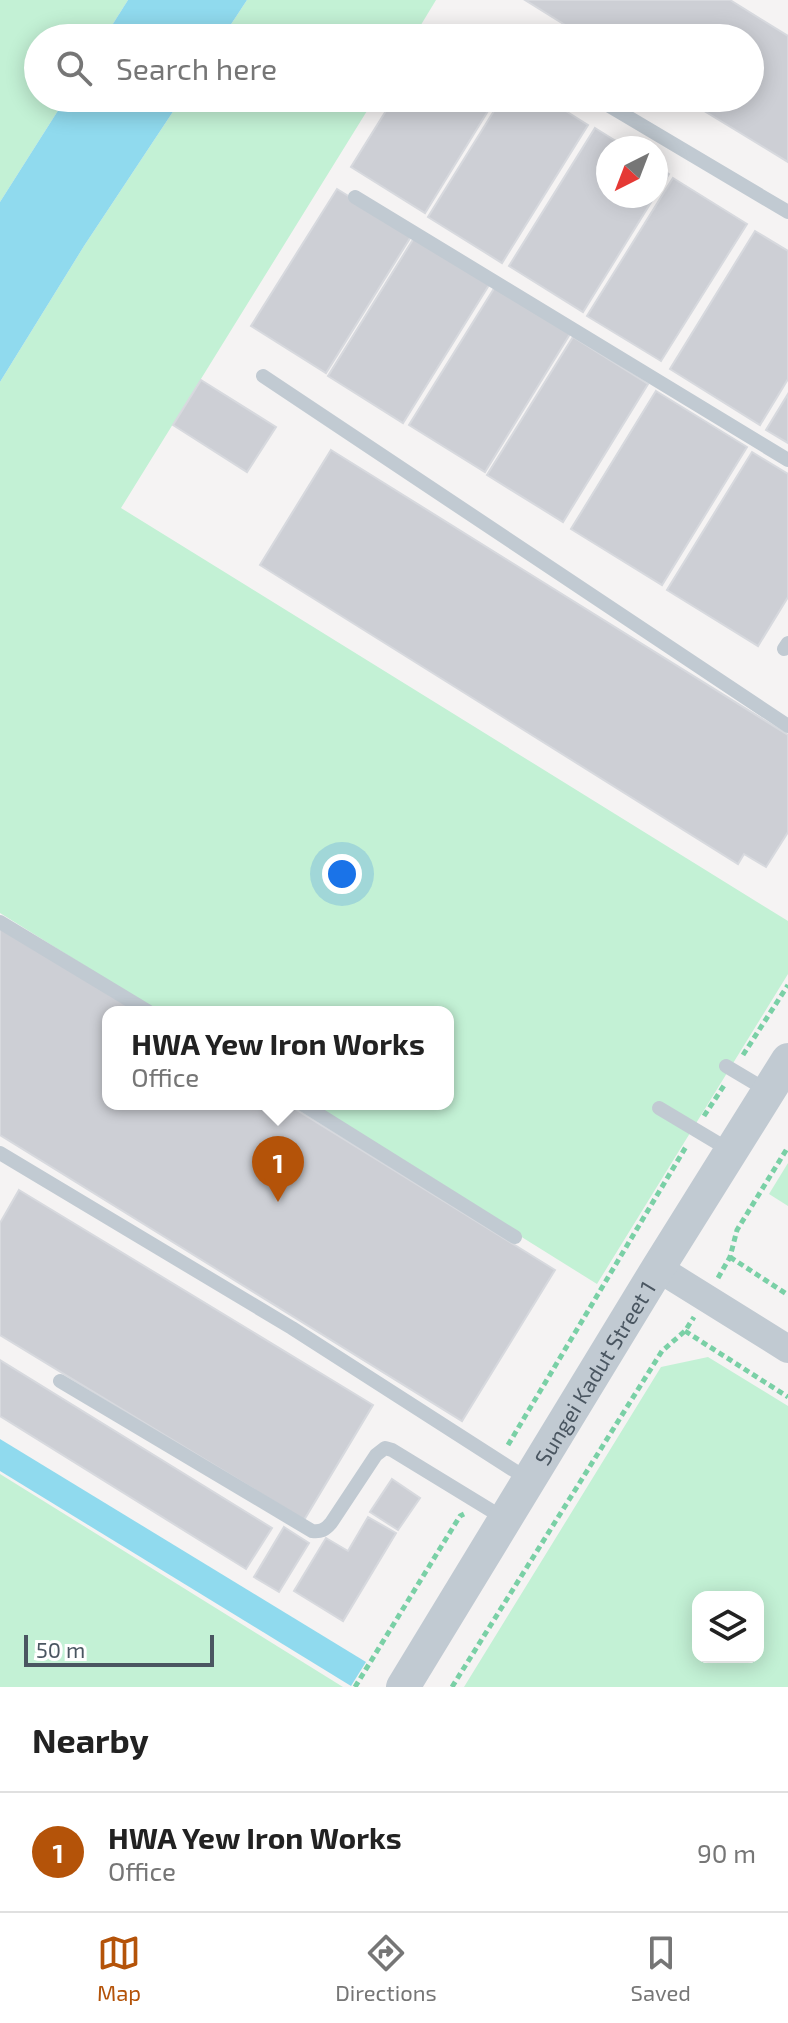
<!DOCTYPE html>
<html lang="en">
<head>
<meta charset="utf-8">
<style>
	body { margin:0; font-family:"Exo 2",sans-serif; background:#f2f2f2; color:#222 }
	.controls { position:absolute; right:24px; bottom:24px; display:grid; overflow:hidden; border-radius:16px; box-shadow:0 4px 20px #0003 }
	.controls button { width:72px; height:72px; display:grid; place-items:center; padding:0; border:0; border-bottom:2px solid #e0e0e0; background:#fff; color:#222; font:40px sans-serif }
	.compass { position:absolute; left:596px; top:136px; width:72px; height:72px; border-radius:50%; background:#fff; box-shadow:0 4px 20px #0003; rotate:222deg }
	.scale { position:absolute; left:24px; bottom:20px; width:190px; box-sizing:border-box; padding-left:8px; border:4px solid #4a5661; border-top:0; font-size:22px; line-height:28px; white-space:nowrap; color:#4a5661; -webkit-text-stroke:6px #fff; paint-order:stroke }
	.you { position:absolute; left:342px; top:874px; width:28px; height:28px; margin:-20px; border:6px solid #fff; border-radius:50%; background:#1a73e8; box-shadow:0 0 0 12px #1a73e833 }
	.badge { display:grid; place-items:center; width:52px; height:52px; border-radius:50%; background:#b45309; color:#fff; font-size:26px; font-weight:700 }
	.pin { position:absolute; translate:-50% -66px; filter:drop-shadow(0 2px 4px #0008) }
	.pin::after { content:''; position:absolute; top:42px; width:28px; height:24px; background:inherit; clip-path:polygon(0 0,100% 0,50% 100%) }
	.popup { position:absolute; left:102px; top:1006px; width:352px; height:104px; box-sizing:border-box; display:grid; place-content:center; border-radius:16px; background:#fff; filter:drop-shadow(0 2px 6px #0005); font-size:26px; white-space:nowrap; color:#767676 }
	.popup b { font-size:30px; color:#222 }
	.popup::after { content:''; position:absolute; left:50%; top:100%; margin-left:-16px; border:16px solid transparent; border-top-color:#fff }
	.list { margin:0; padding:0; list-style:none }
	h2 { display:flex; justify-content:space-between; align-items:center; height:104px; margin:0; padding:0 32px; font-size:34px }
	h2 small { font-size:26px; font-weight:400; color:#767676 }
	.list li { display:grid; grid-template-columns:52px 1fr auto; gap:24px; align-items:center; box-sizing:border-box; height:120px; padding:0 32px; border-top:2px solid #e0e0e0 }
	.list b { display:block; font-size:30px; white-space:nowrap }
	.list p { margin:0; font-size:26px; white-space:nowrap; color:#767676 }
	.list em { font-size:26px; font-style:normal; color:#767676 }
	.icon { flex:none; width:44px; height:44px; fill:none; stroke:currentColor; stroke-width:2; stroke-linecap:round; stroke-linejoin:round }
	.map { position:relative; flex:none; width:788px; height:1687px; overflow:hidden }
	.search { position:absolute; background:#fff; box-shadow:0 4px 20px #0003; left:24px; right:24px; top:24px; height:88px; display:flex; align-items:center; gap:20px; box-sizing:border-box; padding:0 28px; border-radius:44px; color:#767676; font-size:30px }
	.sheet { height:224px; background:#fff }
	nav { display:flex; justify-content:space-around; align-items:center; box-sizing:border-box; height:112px; border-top:2px solid #e0e0e0; background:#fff; font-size:22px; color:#767676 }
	nav a { display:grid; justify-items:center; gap:4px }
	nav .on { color:#b45309 }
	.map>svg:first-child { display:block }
	.green { fill:#c3f1d5; fill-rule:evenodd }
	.water { fill:#90daee }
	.building { fill:#cdcfd5; stroke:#d7d9de; stroke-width:2 }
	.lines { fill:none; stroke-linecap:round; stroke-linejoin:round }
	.path { stroke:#7ad0a6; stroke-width:5; stroke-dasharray:6 4; stroke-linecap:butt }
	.service { stroke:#c1cad2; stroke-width:14 }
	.minor { stroke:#c1cad2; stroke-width:28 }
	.tertiary { stroke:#c1cad2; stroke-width:34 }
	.labels { text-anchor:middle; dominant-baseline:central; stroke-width:7; stroke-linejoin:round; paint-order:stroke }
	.street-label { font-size:22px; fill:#4a5661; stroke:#fff }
</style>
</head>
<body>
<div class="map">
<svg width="788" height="1687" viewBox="0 0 788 1687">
	<rect width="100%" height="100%" fill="#f5f3f3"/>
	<g class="green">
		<path d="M0,0H128L104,38H38V98H66L0,202Z"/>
		<path d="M247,0H436L413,38H222Z"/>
		<path d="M182,98H375L121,508L788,921V974L597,1284L308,1104H448V1012H159L0,913V382L84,246Z"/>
		<path d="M788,1163V1206L769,1194Z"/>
		<path d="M708,1357L788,1406V1687H464L661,1367ZM698,1597H758V1657H698Z"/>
		<path d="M0,1474L343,1687H0Z"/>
	</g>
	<g class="water">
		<path d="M128,0H247L222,38H104Z"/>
		<path d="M66,98H182L84,246L0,382V202Z"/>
		<path d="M0,1439L366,1662L351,1686L0,1471Z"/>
	</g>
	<g class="building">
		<path d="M525,0H730L788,36V162L683,98H750V38H586Z"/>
		<path d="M394,98H496L425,213L351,167Z"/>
		<path d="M502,98H545L588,125L502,263L428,217Z"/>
		<path d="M595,128L627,148H608V196H655L583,312L509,266Z"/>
		<path d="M656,166L669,174L656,195Z"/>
		<path d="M673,178L747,224L661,361L587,316Z"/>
		<path d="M337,189L412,235L326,373L251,326Z"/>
		<path d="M755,231L788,251V379L760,425L670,369Z"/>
		<path d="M414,238L489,285L403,423L328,376Z"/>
		<path d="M495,287L570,334L485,472L409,425Z"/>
		<path d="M573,337L648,384L563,522L487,475Z"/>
		<path d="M201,380L276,427L247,472L173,425Z"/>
		<path d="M656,391L747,447L662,585L571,529Z"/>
		<path d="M788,394V443L766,430Z"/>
		<path d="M331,450L788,735V832L766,867L744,854L738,864L260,565Z"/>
		<path d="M752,452L788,474V597L758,646L667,590Z"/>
		<path d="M0,926L139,1012H108V1104H287L555,1270L462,1421L0,1135Z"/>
		<path d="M19,1190L373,1405L304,1520L0,1335V1223Z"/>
		<path d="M0,1360L272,1528L246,1569L0,1416Z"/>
		<path d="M392,1479L420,1498L398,1530L370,1512Z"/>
		<path d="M368,1517L396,1533L343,1621L294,1591L326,1538L348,1551Z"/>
		<path d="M284,1527L309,1543L279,1592L254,1577Z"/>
	</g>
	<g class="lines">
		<g class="path">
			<path d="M743,1055L788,985"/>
			<path d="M704,1116L725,1084"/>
			<path d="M730,1257L788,1295"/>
			<path d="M718,1278L730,1257L737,1230L788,1147"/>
			<path d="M685,1331L788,1397"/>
			<path d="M508,1445L687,1145"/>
			<path d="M355,1687L460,1516L464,1514"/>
			<path d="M452,1687L662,1351L685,1331L694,1317"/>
		</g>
		<g class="service">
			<path d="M483,31L495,38"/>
			<path d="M596,98L788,212"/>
			<path d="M355,197L788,460"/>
			<path d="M263,376L788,726"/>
			<path d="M784,649L788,643"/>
			<path d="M0,922L149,1012"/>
			<path d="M726,1066L768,1091"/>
			<path d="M302,1104L515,1237"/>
			<path d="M659,1108L731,1151"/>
			<path d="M0,1153L292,1328L529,1480"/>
			<path d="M60,1381L312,1531C321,1532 325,1530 331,1523L376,1455L385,1448L392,1450L505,1519"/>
		</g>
		<path class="minor" d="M658,1268L788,1349"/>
		<path class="tertiary" id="s1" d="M403,1687L658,1268L788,1060"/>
	</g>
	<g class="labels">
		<g class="street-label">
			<text stroke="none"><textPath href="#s1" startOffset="368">Sungei Kadut Street 1</textPath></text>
		</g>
	</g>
</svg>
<div class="controls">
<button><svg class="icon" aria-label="layers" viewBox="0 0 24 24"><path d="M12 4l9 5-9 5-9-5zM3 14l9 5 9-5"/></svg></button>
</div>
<svg class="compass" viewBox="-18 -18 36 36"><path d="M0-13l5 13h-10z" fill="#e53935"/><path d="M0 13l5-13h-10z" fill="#767676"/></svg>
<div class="scale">50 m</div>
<div class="you"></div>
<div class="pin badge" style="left:278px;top:1202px">1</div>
<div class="popup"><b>HWA Yew Iron Works</b>Office</div>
<div class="search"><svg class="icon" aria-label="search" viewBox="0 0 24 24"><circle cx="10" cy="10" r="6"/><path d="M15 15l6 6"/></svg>Search here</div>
</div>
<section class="sheet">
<h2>Nearby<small></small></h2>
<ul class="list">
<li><span class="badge">1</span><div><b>HWA Yew Iron Works</b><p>Office</p></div><em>90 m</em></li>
</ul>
</section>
<nav>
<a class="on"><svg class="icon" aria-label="map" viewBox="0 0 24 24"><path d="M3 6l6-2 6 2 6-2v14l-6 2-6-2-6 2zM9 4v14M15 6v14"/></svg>Map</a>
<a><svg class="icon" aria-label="directions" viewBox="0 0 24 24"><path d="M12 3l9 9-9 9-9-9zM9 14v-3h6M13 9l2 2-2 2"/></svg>Directions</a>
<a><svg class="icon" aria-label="saved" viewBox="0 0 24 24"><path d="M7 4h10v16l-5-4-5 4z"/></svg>Saved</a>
</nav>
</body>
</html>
